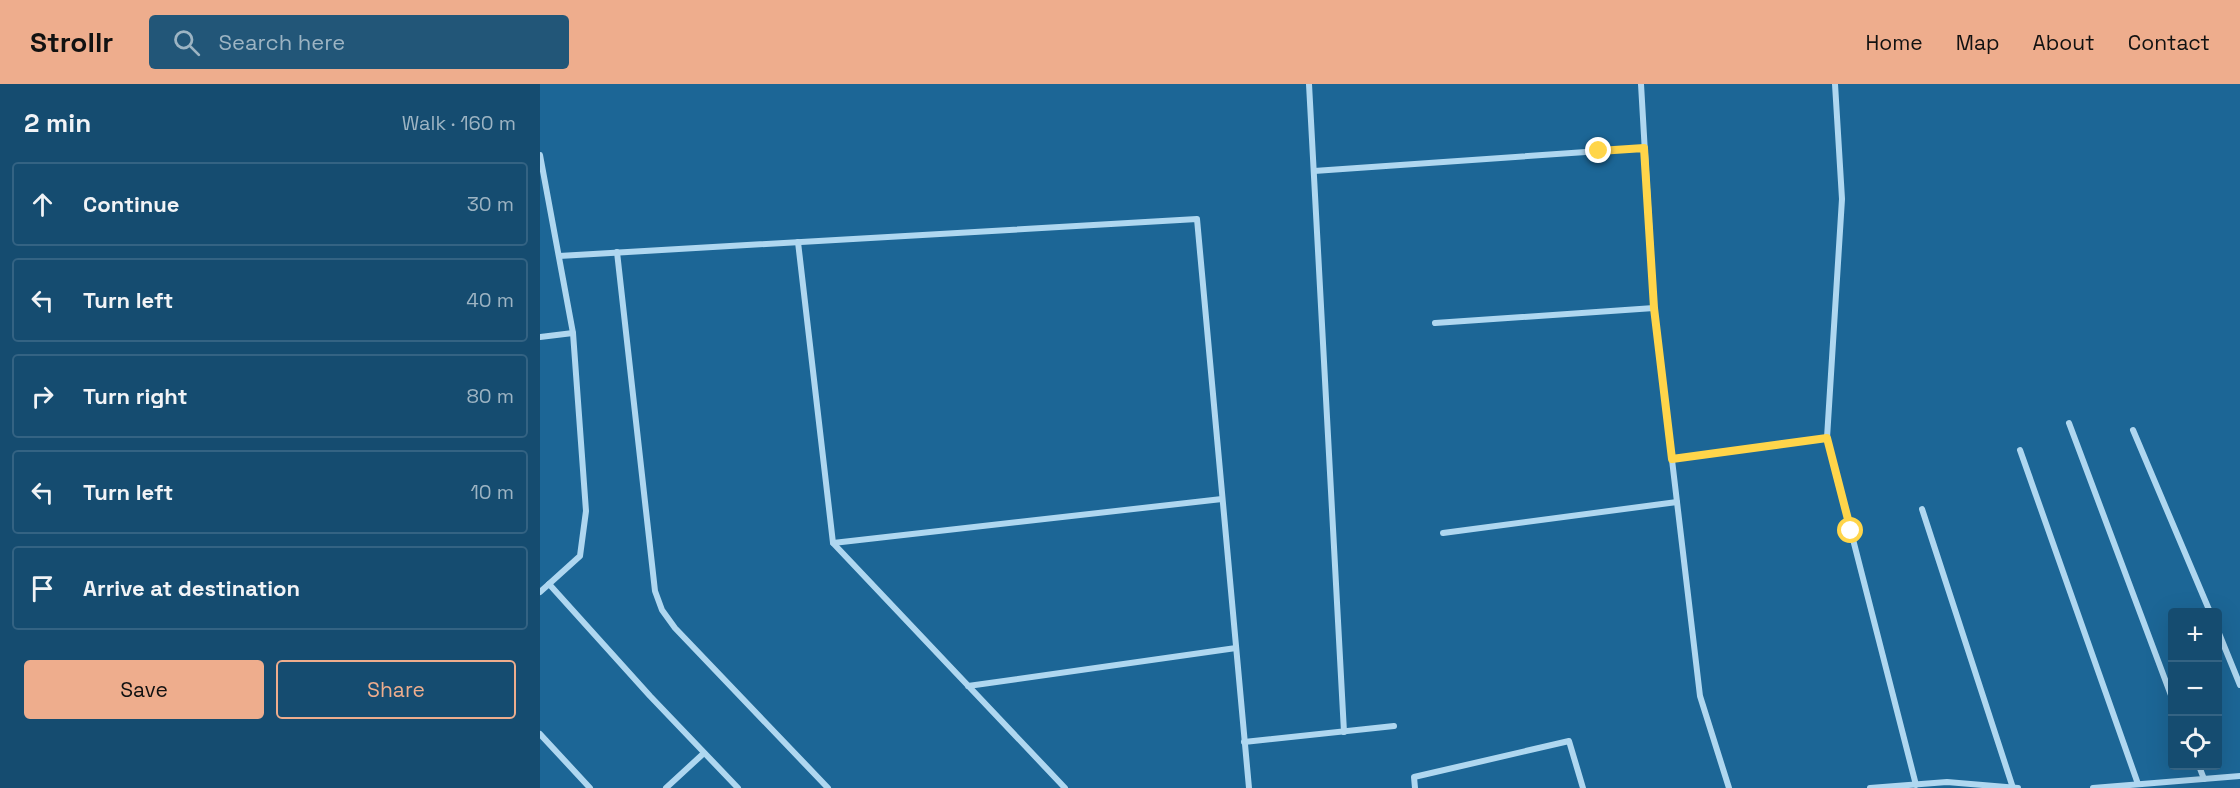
<!DOCTYPE html>
<html lang="en">
<head>
<meta charset="utf-8">
<style>
	body { margin:0; font-family:"Space Grotesk",sans-serif; background:#225678; color:#f1f3f6 }
	.controls { position:absolute; right:18px; bottom:18px; display:grid; overflow:hidden; border-radius:6px; box-shadow:0 6px 24px #0002 }
	.controls button { width:54px; height:54px; display:grid; place-items:center; padding:0; border:0; border-bottom:2px solid #346383; background:#154c70; color:#f1f3f6; font:30px sans-serif }
	.stop { position:absolute; width:18px; height:18px; margin:-14px; border:4px solid #ffd54a; border-radius:50%; background:#fff }
	.stop.end { background:#ffd54a; border-color:#fff; box-shadow:0 2px 6px #0008 }
	.list { margin:0; padding:0; list-style:none }
	h2 { display:flex; justify-content:space-between; align-items:center; height:78px; margin:0; padding:0 24px; font-size:26px }
	h2 small { font-size:20px; font-weight:400; color:#9db4c3 }
	.list li { display:grid; grid-template-columns:39px 1fr auto; gap:18px; align-items:center; box-sizing:border-box; height:84px; margin:0 12px 12px; padding:0 12px; border:2px solid #346383; border-radius:6px }
	.list b { display:block; font-size:22px; white-space:nowrap }
	.list em { font-size:20px; font-style:normal; color:#9db4c3 }
	.actions { display:flex; gap:12px; padding:18px 24px }
	.actions a { flex:1; padding:14px 0; border:2px solid #eead8d; border-radius:6px; text-align:center; font-size:21px; color:#eead8d }
	.actions .main { background:#eead8d; color:#111 }
	.icon { flex:none; width:33px; height:33px; fill:none; stroke:currentColor; stroke-width:2; stroke-linecap:round; stroke-linejoin:round }
	.map { position:relative; flex:none; width:1700px; height:704px; overflow:hidden }
	header { display:flex; align-items:center; gap:36px; box-sizing:border-box; height:84px; padding:0 30px; background:#eead8d; color:#111 }
	header strong { font-size:28px }
	nav { display:flex; gap:33px; margin-inline-start:auto; font-size:21px }
	.search { width:420px; height:54px; background:#225678; display:flex; align-items:center; gap:15px; box-sizing:border-box; padding:0 21px; border-radius:6px; color:#9db4c3; font-size:22px }
	main { display:flex }
	aside { flex:1; background:#154c70 }
	.map>svg:first-child { display:block }
	.lines { fill:none; stroke-linecap:round; stroke-linejoin:round }
	.street { stroke:#afd7f0; stroke-width:6 }
	.route { stroke:#ffd54a; stroke-width:8 }
</style>
</head>
<body>
<header>
<strong>Strollr</strong>
<div class="search"><svg class="icon" aria-label="search" viewBox="0 0 24 24"><circle cx="10" cy="10" r="6"/><path d="M15 15l6 6"/></svg>Search here</div>
<nav><a>Home</a><a>Map</a><a>About</a><a>Contact</a></nav>
</header>
<main>
<aside>
<h2>2 min<small>Walk · 160 m</small></h2>
<ul class="list">
<li><svg class="icon" aria-label="ahead" viewBox="0 0 24 24"><path d="M12 20V5M6 11l6-6 6 6"/></svg><div><b>Continue</b></div><em>30 m</em></li>
<li><svg class="icon" aria-label="left" viewBox="0 0 24 24"><path d="M17 20v-9H6M10 6l-5 5 5 5"/></svg><div><b>Turn left</b></div><em>40 m</em></li>
<li><svg class="icon" aria-label="right" viewBox="0 0 24 24"><path d="M7 20v-9h11M14 6l5 5-5 5"/></svg><div><b>Turn right</b></div><em>80 m</em></li>
<li><svg class="icon" aria-label="left" viewBox="0 0 24 24"><path d="M17 20v-9H6M10 6l-5 5 5 5"/></svg><div><b>Turn left</b></div><em>10 m</em></li>
<li><svg class="icon" aria-label="arrive" viewBox="0 0 24 24"><path d="M6 21V4h12l-3 4 3 4H6"/></svg><div><b>Arrive at destination</b></div></li>
</ul>
<div class="actions"><a class="main">Save</a><a>Share</a></div>
</aside>
<div class="map">
<svg width="1700" height="704" viewBox="0 0 1700 704">
	<rect width="100%" height="100%" fill="#1c6696"/>
	<g class="lines">
		<g class="street">
			<path d="M769,0L804,648"/>
			<path d="M1101,0L1114,224L1160,612L1189,704"/>
			<path d="M1295,0L1302,115L1287,354L1376,701"/>
			<path d="M0,71L33,249L46,427L40,472L9,500L110,612L198,704"/>
			<path d="M774,87L1104,64"/>
			<path d="M258,158L293,459L525,704"/>
			<path d="M77,168L115,507L122,526L135,544L288,704"/>
			<path d="M19,172L657,135L709,704"/>
			<path d="M895,239L1114,224"/>
			<path d="M0,253L33,249"/>
			<path d="M1529,339L1632,614"/>
			<path d="M1593,346L1670,528"/>
			<path d="M1480,366L1598,700"/>
			<path d="M1132,375L1287,354"/>
			<path d="M1382,425L1473,704"/>
			<path d="M903,449L1137,418"/>
			<path d="M293,459L682,415"/>
			<path d="M0,508L9,500"/>
			<path d="M1678,547L1700,601"/>
			<path d="M428,602L696,564"/>
			<path d="M0,650L50,704"/>
			<path d="M704,658L854,642"/>
			<path d="M1659,682L1664,695"/>
			<path d="M126,704L164,669"/>
			<path d="M875,704L874,693L1029,657L1043,704"/>
			<path d="M1330,704L1407,698L1478,704"/>
			<path d="M1553,704L1700,692"/>
		</g>
	</g>
	<g class="lines">
		<path class="route" d="M1059,67L1104,64L1114,224L1132,375L1287,354L1311,447"/>
	</g>
</svg>
<div class="controls">
<button>+</button>
<button>−</button>
<button><svg class="icon" aria-label="locate" viewBox="0 0 24 24"><circle cx="12" cy="12" r="6"/><path d="M12 2v4M12 18v4M2 12h4M18 12h4"/></svg></button>
</div>
<div class="stop" style="left:1311px;top:447px"></div>
<div class="stop end" style="left:1059px;top:67px"></div>
</div>
</main>
</body>
</html>
